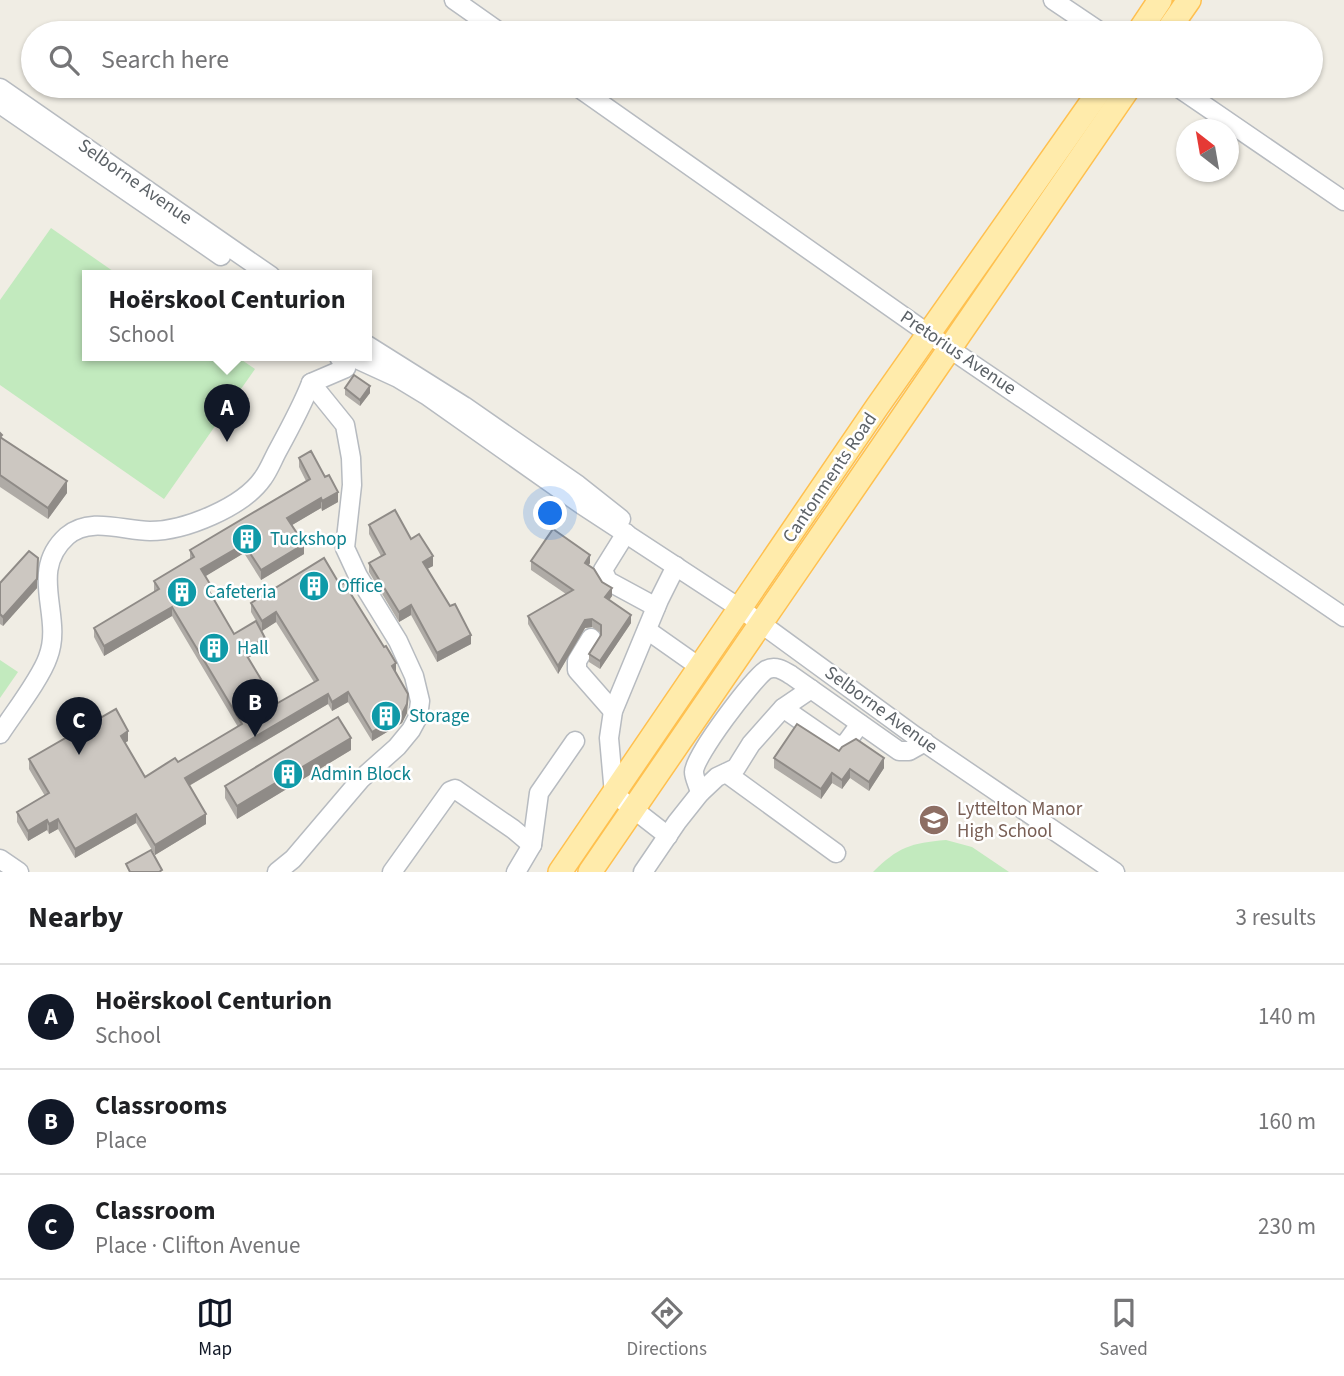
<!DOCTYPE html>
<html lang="en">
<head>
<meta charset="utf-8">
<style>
	body { margin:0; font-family:"Source Sans 3",sans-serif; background:#f6f6f6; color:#202124 }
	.compass { position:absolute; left:1176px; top:119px; width:63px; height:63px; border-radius:50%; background:#fff; box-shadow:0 2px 5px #0004; rotate:329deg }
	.you { position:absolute; left:551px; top:514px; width:24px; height:24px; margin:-18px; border:5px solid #fff; border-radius:50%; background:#1a73e8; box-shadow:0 0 0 10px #1a73e833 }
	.badge { display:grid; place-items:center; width:46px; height:46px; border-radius:50%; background:#111827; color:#fff; font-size:23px; font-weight:700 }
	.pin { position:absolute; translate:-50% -58px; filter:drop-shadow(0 2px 4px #0008) }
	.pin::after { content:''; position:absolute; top:37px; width:24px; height:21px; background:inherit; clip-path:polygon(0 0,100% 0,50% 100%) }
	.popup { position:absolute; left:82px; top:270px; width:290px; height:91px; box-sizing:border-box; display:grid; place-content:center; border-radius:0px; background:#fff; filter:drop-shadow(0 2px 5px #0005); font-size:23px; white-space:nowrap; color:#757577 }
	.popup b { font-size:26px; color:#202124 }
	.popup::after { content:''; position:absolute; left:50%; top:100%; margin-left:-14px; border:14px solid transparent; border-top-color:#fff }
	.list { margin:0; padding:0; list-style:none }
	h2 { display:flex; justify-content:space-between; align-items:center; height:91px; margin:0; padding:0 28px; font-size:30px }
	h2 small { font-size:23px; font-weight:400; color:#757577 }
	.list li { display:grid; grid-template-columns:46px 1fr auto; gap:21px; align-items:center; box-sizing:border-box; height:105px; padding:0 28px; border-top:2px solid #e0e0e0 }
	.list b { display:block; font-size:26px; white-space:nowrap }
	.list p { margin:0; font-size:23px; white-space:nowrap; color:#757577 }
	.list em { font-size:23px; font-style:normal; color:#757577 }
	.icon { flex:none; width:38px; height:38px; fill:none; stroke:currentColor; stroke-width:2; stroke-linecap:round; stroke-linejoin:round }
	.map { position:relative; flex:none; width:1344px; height:872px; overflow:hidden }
	.search { position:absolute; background:#fff; box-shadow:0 2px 5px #0004; left:21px; right:21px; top:21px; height:77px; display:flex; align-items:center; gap:18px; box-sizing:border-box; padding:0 24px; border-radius:38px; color:#757577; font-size:26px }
	.sheet { height:406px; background:#fff }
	nav { display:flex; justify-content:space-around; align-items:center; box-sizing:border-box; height:98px; border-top:2px solid #e0e0e0; background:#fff; font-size:19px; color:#757577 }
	nav a { display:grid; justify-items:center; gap:4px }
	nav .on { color:#111827 }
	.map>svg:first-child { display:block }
	.green { fill:#c2eabe }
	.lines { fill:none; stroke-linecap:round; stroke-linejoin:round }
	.minor-casing { stroke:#b7bbc0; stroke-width:21 }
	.major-casing { stroke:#ffc04f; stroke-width:26 }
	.minor { stroke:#fff; stroke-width:18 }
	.major { stroke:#ffebab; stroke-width:23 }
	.wall { fill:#afaba6 }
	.shaded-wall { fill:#8f8b87 }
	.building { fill:#ccc7c1; stroke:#8f8b87; stroke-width:2 }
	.labels { text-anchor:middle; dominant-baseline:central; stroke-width:5; stroke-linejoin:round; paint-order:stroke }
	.street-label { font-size:19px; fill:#5c6267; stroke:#fff }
	.culture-label { font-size:19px; fill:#0d838f; stroke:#fff; text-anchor:start }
	.education-label { font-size:19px; fill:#785e54; stroke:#fff; text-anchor:start }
</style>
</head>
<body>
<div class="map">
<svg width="1344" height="872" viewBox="0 0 1344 872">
	<rect width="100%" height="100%" fill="#f0ede4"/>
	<g class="green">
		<path d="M51,228L120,276H87V356H236L255,369L164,499L0,385V300Z"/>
		<path d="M0,660L18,672L0,698Z"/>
		<path d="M946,840L972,847L1009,872H873C898,847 911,843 946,840Z"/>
	</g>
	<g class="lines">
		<g class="minor-casing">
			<g id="minor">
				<path d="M454,0L501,33"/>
				<path d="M1053,0L1102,33"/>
				<path d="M576,86L950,349L1344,617"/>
				<path d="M1176,86L1344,201"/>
				<path d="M0,88L271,276"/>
				<path d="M0,104L221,256"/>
				<path d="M367,345L464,406L578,485L621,519"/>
				<path d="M350,356L398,378L426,395L582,505L741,609L915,736L1115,872"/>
				<path d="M626,533L603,570L608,581L656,607"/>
				<path d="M647,630L701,668"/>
				<path d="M591,638L577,661V670L613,711"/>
				<path d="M783,708L838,746L846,743L860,724"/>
				<path d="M0,734C13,714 41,678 48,657C64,616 27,572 67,536C90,516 124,531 150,531C185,531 243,507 263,478C269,470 273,459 278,450C290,428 302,406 311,383L346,368L339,357"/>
				<path d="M726,773L836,853"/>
				<path d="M700,793C699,787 694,778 694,772C694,756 752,680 766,670C775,665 783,670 791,675L899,751H909L925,742"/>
				<path d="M668,836L614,794L609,738L613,711L659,600L676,566"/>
				<path d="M0,859L19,872"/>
				<path d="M277,872L293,859L361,779L397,747L411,730L418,717L420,701L414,676L398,641L358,576L345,548L352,485L351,458L345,425L311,383"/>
				<path d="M392,872L450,791L455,789L513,829L532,845"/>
				<path d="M516,872L532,845L539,793L575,741"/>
				<path d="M643,872L677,822L700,793L717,777L736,768L751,744L783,708L811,689"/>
			</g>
		</g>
		<g class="major-casing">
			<g id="major">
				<path d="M1138,33L1160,0"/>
				<path d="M1166,33L1189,0"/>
				<path d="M560,872L877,407L1103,86"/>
				<path d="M590,872L1130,86"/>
			</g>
		</g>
		<use href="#minor" class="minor"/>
		<use href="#major" class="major"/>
	</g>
	<g class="wall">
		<path d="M345,388L370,393L360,406L345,395Z"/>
		<path d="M0,433L2,438L67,493L48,519L0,487Z"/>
		<path d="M299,458L338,502L322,511L321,508L292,525L304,554L261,580L244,553L205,576L210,592L234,634L265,648L248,658L276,704L314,682L276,622L262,631L251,612V603L340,585L396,673L408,704L407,713L402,723L372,741L348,702L332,711L328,704L189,786L206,824L155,855L136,823L75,858L58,829L49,834L47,830L28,841L17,822V812L45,796L29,769V759L128,741L125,743L145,777L178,762L238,727L172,616L104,656L94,637V628L154,592V581L190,559V550L306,481L299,467Z"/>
		<path d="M369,525L411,539L433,566L427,569L471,644L437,662L411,615L399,622L369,572V563L381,556L369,534Z"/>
		<path d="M531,561L590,563L588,565L612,596L609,600L631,623L600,669L589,662V654L601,635V633L592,627L585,628L558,674L528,624V616L566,594L531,570Z"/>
		<path d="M0,583L37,588L3,626L0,624Z"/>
		<path d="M351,750L237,819L225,798V786Z"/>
		<path d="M839,751L884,768L869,791L850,778L842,789L832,783L821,799L774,768V758Z"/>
	</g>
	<g class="shaded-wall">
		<path d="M370,386V393L360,406V400Z"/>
		<path d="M67,481V493L48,519V508Z"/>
		<path d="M338,492V502L322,511V501Z"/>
		<path d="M321,498V508L287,528V518Z"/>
		<path d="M244,544V553L201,579V569Z"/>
		<path d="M304,544V554L261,580V570Z"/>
		<path d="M590,555V563L585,571V563Z"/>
		<path d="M433,556V566L423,571V562Z"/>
		<path d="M38,558L37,588L3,626V617Z"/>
		<path d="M612,588V596L605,606V597Z"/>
		<path d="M411,605V615L399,622V612Z"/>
		<path d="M172,607V616L104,656V646Z"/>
		<path d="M276,612V622L262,631V621Z"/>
		<path d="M631,615V623L600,669V661Z"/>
		<path d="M592,619V627L585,628L558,674V666L585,620Z"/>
		<path d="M471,635V644L437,662V653Z"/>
		<path d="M265,638V648L244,660V651Z"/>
		<path d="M396,663V673L392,666Z"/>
		<path d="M348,692V702L332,711V702Z"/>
		<path d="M328,694V704L185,788V778Z"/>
		<path d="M408,694L407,713L402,723L372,741V732Z"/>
		<path d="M128,731V741L121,745V736Z"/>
		<path d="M351,738V750L237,819V806Z"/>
		<path d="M884,758V768L869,791V782Z"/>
		<path d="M850,769V778L842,789V780Z"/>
		<path d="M832,773V783L821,799V789Z"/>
		<path d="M136,814V823L75,858V849Z"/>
		<path d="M206,814V824L155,855V845Z"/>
		<path d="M58,819V829L49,834V824Z"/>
		<path d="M47,820V830L28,841V831Z"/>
	</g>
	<g class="building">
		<path d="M354,375L370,386L360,400L345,388Z"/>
		<path d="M0,433L2,435L0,437L67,481L48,508L0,475Z"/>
		<path d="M311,451L325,477L329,475L338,492L322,501L321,498L287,518L304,544L261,570L244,544L201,569L210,584L206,586L234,634L256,621L265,638L244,651L276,704L318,680L276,612L262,621L251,603L324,558L340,585L344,583L384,647L386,646L396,663L392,666L408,694L407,704L402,714L372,732L348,692L332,702L328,694L185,778L206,814L155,845L136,814L75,849L58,819L49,824L47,820L28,831L17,812L49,793L29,759L116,709L128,731L121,736L145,777L175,758L178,762L242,724L172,607L104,646L94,628L159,589L154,581L194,557L190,550L310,479L299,458Z"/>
		<path d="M395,510L411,539L419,534L433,556L423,562L450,606L455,604L471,635L437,653L411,605L399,612L369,563L385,554L369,525Z"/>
		<path d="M553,529L590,555L585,563L594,569L602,582L612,588L605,597L631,615L600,661L589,654L601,635V625L592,619L585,620L558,666L528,616L573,590L531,561Z"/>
		<path d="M29,551L38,558L37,579L3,617L0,614V583Z"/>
		<path d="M338,717L351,738L237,806L225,786Z"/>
		<path d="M797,724L839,751L842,747L856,739L884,758L869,782L850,769L842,780L832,773L821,789L774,758Z"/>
		<path d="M151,850L162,870L159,872H130L126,864Z"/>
	</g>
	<defs>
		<g id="building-disc" transform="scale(1.575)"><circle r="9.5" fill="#0f9aa8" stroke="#fff"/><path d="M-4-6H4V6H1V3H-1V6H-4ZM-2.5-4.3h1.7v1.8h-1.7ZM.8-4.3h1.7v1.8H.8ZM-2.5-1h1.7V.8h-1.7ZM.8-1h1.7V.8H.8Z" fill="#fff"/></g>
		<g id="school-disc" transform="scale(1.575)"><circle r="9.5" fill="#8d6e63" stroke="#fff"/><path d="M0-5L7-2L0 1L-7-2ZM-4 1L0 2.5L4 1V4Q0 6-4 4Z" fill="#fff"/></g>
	</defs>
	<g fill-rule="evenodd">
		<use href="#building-disc" x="247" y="539"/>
		<use href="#building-disc" x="314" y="586"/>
		<use href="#building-disc" x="182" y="592"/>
		<use href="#building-disc" x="214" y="648"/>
		<use href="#building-disc" x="386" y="716"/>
		<use href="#building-disc" x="288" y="774"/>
		<use href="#school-disc" x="934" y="820"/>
	</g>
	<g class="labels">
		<g class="street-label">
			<text transform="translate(135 182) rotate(35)">Selborne Avenue</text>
			<text transform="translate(958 353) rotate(34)">Pretorius Avenue</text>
			<text transform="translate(830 478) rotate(-56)">Cantonments Road</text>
			<text transform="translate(881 710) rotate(36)">Selborne Avenue</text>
		</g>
		<g class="culture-label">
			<text x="270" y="539">Tuckshop</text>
			<text x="337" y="586">Office</text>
			<text x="205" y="592">Cafeteria</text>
			<text x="237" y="648">Hall</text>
			<text x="409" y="716">Storage</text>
			<text x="311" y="774">Admin Block</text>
		</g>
		<g class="education-label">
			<text x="957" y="809">Lyttelton Manor<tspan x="957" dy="22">High School</tspan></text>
		</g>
	</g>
</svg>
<svg class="compass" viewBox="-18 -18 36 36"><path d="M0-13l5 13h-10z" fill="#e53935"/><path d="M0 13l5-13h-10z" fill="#757577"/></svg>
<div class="you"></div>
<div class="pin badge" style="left:227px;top:442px">A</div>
<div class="popup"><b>Hoërskool Centurion</b>School</div>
<div class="pin badge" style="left:255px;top:737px">B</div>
<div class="pin badge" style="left:79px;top:755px">C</div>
<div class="search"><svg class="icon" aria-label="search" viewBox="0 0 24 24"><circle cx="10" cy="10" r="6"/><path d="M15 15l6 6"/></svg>Search here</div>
</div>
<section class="sheet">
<h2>Nearby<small>3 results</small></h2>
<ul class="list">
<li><span class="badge">A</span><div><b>Hoërskool Centurion</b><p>School</p></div><em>140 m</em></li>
<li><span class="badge">B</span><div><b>Classrooms</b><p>Place</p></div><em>160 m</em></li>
<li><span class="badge">C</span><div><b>Classroom</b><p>Place · Clifton Avenue</p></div><em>230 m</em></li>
</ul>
</section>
<nav>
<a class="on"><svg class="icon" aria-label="map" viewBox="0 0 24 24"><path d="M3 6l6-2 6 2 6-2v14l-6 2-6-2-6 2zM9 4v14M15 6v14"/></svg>Map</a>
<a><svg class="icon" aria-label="directions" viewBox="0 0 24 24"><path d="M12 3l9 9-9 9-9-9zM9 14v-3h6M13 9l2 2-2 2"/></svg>Directions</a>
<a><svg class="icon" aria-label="saved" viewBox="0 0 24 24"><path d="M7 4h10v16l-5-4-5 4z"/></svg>Saved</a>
</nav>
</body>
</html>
